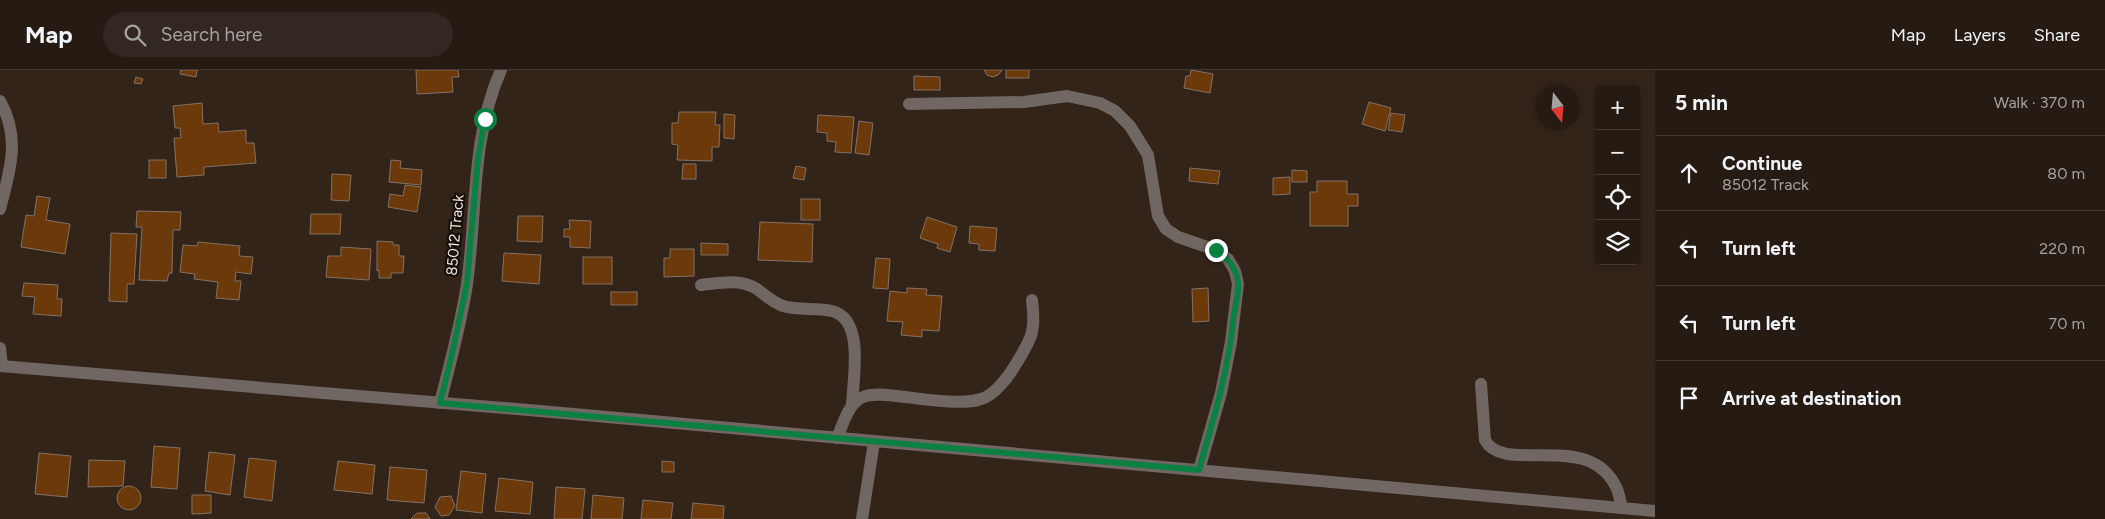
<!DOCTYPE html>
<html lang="en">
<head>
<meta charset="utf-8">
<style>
	body { margin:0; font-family:Figtree,sans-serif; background:#322821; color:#f1f3f6 }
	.controls { position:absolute; right:15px; top:15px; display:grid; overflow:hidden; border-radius:5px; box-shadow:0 2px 8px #0003 }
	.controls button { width:45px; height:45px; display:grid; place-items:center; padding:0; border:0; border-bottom:1px solid #423933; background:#261b13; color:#f1f3f6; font:25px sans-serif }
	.compass { position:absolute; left:1535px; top:15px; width:45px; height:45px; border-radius:50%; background:#261b13; box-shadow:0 2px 8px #0003; rotate:164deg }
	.stop { position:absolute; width:15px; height:15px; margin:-11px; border:4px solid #0b8043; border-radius:50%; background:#fff }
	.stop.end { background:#0b8043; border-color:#fff; box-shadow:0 1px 5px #0008 }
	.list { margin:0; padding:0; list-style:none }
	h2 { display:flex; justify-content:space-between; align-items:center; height:65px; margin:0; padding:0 20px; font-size:21px }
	h2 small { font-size:16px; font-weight:400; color:#a4a1a0 }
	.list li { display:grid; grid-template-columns:32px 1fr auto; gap:15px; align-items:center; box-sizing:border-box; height:75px; padding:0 20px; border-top:1px solid #423933 }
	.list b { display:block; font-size:19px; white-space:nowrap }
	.list p { margin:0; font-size:16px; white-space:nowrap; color:#a4a1a0 }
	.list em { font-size:16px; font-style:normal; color:#a4a1a0 }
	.icon { flex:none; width:28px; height:28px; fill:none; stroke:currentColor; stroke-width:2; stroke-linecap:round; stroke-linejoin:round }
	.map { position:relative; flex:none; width:1655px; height:449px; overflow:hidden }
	header { display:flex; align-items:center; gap:30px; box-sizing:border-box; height:70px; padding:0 25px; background:#261b13; border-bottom:1px solid #423933 }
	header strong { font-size:24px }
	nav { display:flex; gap:28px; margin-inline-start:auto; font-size:18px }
	.search { width:350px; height:45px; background:#322821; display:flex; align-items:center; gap:12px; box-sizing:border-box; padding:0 18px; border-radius:28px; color:#a4a1a0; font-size:19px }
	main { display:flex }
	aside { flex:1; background:#261b13 }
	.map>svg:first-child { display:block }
	.building { fill:#6c390b; stroke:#847164 }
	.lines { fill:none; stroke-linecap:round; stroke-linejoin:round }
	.minor { stroke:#706763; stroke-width:12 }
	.tertiary { stroke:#706763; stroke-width:12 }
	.route { stroke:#0b8043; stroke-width:6 }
	.labels { text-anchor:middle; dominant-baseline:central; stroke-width:4.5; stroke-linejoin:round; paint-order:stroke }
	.street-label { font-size:15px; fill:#f0e5de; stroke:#160f0a }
</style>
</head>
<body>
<header>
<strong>Map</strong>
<div class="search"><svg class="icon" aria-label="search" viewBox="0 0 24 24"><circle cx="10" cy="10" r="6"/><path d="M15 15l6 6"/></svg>Search here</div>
<nav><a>Map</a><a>Layers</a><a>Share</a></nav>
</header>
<main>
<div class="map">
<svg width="1655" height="449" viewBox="0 0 1655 449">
	<rect width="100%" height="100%" fill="#332419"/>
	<g class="building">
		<path d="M181,0H197L196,7L180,4Z"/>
		<path d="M416,0H458L459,7H452L453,22L417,24Z"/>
		<path d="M984,0H1002L998,5L993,7L987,5Z"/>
		<rect x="1006" y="0" width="23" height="8"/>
		<path d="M1191,0L1213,4L1210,23L1184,18L1186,6H1190Z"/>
		<path d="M914,6L940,7V20H914Z"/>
		<path d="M136,7L143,9L141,14L134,13Z"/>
		<path d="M1369,32L1391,38L1385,61L1362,54Z"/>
		<path d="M202,33L203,54L218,53L219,62L246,60V73H254L256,93L204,97V105L177,107L174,68H181L180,58H175L173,36Z"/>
		<path d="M679,42H716L715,55H720L719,77H712V91L677,90L678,75L672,74V53H678Z"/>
		<path d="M1391,43L1405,45L1402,62L1388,60Z"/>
		<path d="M724,44L735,45L734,69L724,68Z"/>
		<path d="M818,45L854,47L851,83L835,82L836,72L827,71V63L817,62Z"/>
		<path d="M859,51L873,53L869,85L855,83Z"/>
		<rect x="149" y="90" width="17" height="18"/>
		<path d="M391,90L401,91L400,98L422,100L421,115L389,112Z"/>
		<path d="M683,94H696V109H682Z"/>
		<path d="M796,96L806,98L804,110L793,108Z"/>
		<path d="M1190,98L1220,101L1218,114L1189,111Z"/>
		<path d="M1292,100L1307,101V112H1292Z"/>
		<path d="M332,104L351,105L349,131L331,130Z"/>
		<path d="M1290,107V124L1273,125V108Z"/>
		<path d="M1317,111H1347V124H1358V136H1348V156H1310V122H1317Z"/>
		<path d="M405,115L421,117L417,142L388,137L390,124L403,126Z"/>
		<path d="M37,126L50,128L46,150L70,154L65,184L21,177L26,145L34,146Z"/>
		<rect x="801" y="129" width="19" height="21"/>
		<path d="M137,141L181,142L180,160H173L172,203H169L167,211L139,210L142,157H136Z"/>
		<path d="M311,144H341L340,164H310Z"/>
		<path d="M518,146H543L542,172L517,171Z"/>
		<path d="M927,147L957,157L950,182L937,178L938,174L920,168Z"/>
		<path d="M569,150L591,151L590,178L570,177V167H564V159H570Z"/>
		<path d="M760,152L813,154L812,192L758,190Z"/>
		<path d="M970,156L997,158L995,181L979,180V174L969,173Z"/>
		<path d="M111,163L137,164L134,214H127V232L109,231Z"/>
		<path d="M377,171L393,172V175H399V186H404L403,203H391V208H379V200L377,201Z"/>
		<path d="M198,172L240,176L239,186L253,187L251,204L236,202L235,211H241L239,230L216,228L218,212L194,209L195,204L180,202L183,175L197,176Z"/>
		<path d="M701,173L728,174V185H701Z"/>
		<path d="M341,177L371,179L369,210L326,207L328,186H341Z"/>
		<path d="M670,179H694V206L664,207V188H670Z"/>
		<path d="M504,183L541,185L539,214L502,211Z"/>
		<rect x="583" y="187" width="29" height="27"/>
		<path d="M876,188L890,189L888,219L873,218Z"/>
		<path d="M24,213L58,215L57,229H62L61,246L33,244L35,227L22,226Z"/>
		<path d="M907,218L927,219L926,225L942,226L939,261L922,260V267L901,265L903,252L887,251L890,221L907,223Z"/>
		<path d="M1208,218L1209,251L1193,252L1192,219Z"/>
		<rect x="611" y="222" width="26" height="13"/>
		<path d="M154,376L180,378L177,419L151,417Z"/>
		<path d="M209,382L235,385L230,425L205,421Z"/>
		<path d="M39,383L71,386L67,427L35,424Z"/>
		<path d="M249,388L276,391L272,431L244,427Z"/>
		<path d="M89,390L125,391L123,416L88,417Z"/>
		<path d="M338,391L375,395L372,424L334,420Z"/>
		<path d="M662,391L674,392V402H662Z"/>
		<path d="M390,397L427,400L424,433L387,430Z"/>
		<path d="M461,401L486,404L482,443L456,440Z"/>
		<path d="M499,408L533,412L530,444L495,441Z"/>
		<circle cx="129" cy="428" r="12"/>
		<path d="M556,417L585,419L582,449H554Z"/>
		<path d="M192,425H211V443L192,444Z"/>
		<path d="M593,425L624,428L622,449H591Z"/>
		<path d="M451,426L455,436L449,445L441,446L435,437L440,427Z"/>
		<path d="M643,430L673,433L671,449H641Z"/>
		<path d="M693,433L724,436L723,449H691Z"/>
		<path d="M417,443H426L430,449H411Z"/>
	</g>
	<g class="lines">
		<g class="minor">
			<path d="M0,31C21,69 10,100 0,139"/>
			<path d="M909,34L1024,32L1067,26L1100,33L1115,41L1130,56L1148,85L1158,146L1166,159L1178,167L1216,180L1228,189L1235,201L1238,214L1231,272L1221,323L1199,400"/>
			<path d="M701,215C719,213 740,208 757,219C765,225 772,232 783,236C799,241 816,237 832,241C865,249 853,309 852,335"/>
			<path d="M0,278L2,296"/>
			<path d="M1481,314L1485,370C1504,406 1590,358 1617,419C1619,424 1620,431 1622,437"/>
			<path d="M440,333C450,294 461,254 467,214C477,143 471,67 501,0"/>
			<path d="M837,368C843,355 848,333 863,327C873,323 887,325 897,326C918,328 962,336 981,329C995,325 1009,306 1016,294C1032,268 1036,261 1032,230"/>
			<path d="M862,449L874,372"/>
		</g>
		<path class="tertiary" d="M0,296L540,341L1655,441"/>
	</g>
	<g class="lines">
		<path class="route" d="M485,49L478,88L467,213L452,284L440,333L1199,400C1213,350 1228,303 1233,251C1234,239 1239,226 1238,214C1237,198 1228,188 1216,180"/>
	</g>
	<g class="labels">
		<g class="street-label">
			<text transform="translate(455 165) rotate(-85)">85012 Track</text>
		</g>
	</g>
</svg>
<div class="controls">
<button>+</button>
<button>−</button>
<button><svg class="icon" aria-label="locate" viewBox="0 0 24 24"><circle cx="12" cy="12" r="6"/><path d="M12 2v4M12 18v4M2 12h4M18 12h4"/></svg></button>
<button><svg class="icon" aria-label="layers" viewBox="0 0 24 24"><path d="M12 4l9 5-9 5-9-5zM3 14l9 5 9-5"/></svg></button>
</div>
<svg class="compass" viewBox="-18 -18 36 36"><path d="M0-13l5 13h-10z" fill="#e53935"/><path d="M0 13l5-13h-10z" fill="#a4a1a0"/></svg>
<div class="stop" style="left:485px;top:49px"></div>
<div class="stop end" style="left:1216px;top:180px"></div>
</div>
<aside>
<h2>5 min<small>Walk · 370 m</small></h2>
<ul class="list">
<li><svg class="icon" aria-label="ahead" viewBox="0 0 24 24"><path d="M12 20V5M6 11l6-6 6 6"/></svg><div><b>Continue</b><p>85012 Track</p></div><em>80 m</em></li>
<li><svg class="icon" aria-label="left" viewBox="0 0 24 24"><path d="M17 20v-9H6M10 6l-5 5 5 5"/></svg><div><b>Turn left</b></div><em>220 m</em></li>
<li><svg class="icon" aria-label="left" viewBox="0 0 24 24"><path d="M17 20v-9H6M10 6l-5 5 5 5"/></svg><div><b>Turn left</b></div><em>70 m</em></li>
<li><svg class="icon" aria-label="arrive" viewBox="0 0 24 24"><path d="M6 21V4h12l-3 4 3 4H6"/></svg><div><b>Arrive at destination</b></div></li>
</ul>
</aside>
</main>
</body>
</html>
